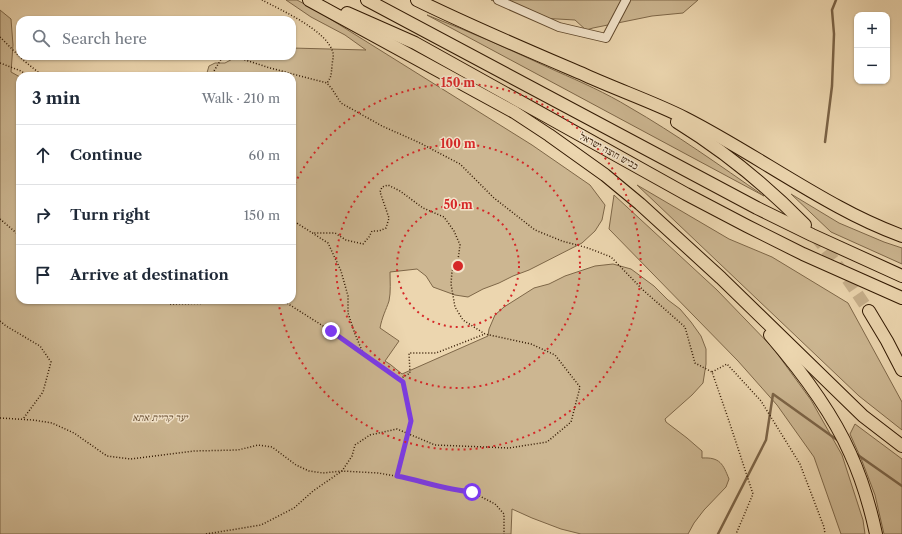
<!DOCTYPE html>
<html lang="en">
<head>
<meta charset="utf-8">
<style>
	body { margin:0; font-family:"Libre Caslon Text","Frank Ruhl Libre",serif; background:#f6f6f7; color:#1f2937 }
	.controls { position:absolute; right:12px; top:12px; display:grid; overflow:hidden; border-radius:8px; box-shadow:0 1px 3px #0004 }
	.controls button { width:36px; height:36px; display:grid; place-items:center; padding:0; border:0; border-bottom:1px solid #e0e1e3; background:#fff; color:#1f2937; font:20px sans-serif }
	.stop { position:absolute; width:12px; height:12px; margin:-9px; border:3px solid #7c3aed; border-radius:50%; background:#fff }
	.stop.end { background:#7c3aed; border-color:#fff; box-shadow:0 1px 4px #0008 }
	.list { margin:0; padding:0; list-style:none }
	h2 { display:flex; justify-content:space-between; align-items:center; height:52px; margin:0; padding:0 16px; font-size:17px }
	h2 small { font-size:13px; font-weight:400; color:#747a83 }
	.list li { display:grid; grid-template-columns:26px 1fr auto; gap:12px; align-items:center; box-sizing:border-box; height:60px; padding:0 16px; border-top:1px solid #e0e1e3 }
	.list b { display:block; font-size:15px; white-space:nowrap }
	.list em { font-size:13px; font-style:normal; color:#747a83 }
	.icon { flex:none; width:22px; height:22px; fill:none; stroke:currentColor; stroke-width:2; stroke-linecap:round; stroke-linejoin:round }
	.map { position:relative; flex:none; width:902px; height:534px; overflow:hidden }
	.search { position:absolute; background:#fff; box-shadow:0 1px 3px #0004; left:16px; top:16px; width:280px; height:44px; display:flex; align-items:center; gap:10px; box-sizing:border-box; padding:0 14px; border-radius:12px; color:#747a83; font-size:15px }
	.panel { position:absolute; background:#fff; box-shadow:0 1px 3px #0004; left:16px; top:72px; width:280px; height:232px; border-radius:12px }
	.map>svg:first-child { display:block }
	.green { fill:#ccb691; stroke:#7e6748 }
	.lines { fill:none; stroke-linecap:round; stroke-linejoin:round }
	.stream { stroke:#7b6346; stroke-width:2.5 }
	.highway-tunnel { stroke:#c7b08c; stroke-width:12; stroke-dasharray:12 6; stroke-linecap:butt }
	.minor-casing { stroke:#60482c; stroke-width:10 }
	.highway-casing { stroke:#311800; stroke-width:14 }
	.path { stroke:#311800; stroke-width:1.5; stroke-dasharray:1 2; stroke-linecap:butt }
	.minor { stroke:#f3e4cb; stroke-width:8 }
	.highway { stroke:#ecd6af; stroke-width:12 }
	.route { stroke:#7c3aed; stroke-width:5 }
	.ring { fill:none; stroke:#d62828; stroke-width:2; stroke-dasharray:2 4 }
	.labels { text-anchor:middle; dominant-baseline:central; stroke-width:3; stroke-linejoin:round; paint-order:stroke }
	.street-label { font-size:10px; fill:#311800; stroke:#f3e4cb }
	.park-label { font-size:10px; font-style:italic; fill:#60472c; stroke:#f3e4cb }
	.centre { fill:#d62828; stroke:#f3e4cb; stroke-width:2 }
	.ring-label { font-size:12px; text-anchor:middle; font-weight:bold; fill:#d62828; stroke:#f3e4cb; stroke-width:3; stroke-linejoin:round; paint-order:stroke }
</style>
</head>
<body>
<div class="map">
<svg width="902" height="534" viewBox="0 0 902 534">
	<rect width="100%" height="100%" fill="#ecd6af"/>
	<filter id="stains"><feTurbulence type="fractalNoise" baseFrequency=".005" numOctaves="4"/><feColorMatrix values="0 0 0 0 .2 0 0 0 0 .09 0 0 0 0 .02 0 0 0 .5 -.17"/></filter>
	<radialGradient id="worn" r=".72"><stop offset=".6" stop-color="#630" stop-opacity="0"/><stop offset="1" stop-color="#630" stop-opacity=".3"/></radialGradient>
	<g class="green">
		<path d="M286,0H297L319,12L532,145L590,185L605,205L602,220L595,231L582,243L529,270L513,276L499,283L483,289L468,297L455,295L433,287L426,276L417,269L390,272C390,281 391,292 389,301C386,310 382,317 380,328L399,341L385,361L391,365L402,374L488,336L489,329L495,315L504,307L534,288L549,284L565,276L595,266L613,264L631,269L654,286L668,300L680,309L691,322L701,336L706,349V364L703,383L692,395L665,419L666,422L687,438L702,451V458C720,457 723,464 729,479L726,487L704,510L694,523L688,534H581L561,529L532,518L512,509L511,534H0V10L11,19L13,45L11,72L20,77V300H292V76H206L209,66L215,63H225L238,56H292V48L366,50L345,35L311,17Z"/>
		<path d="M491,0H698L683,13L652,16L593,28L586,30L575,20L540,18Z"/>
		<path d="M427,15C471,32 513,51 556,71C581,82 606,93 629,107C676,134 719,165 764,196Z"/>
		<path d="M637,185L729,239L772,257L848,303L902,402V430L859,396Z"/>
		<path d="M791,194L839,223L884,242L902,248V264L831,232Z"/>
		<path d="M614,195L717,290L773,348L811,400L842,455L863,520L865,534H841L814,457L777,405L738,361L609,229Z"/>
		<path d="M855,424L902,459V534H884L875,495L862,461L850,434Z"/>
	</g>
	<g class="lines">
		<g class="stream">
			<path d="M825,142L832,86L834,34L832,10L836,0"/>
			<path d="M855,453L902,486"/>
			<path d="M718,534L766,440L773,394L840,442"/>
		</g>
		<path class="highway-tunnel" d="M815,236C835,260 852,286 869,311"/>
		<g class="minor-casing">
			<path id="minor" d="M498,0L559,27L606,38L626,0"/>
		</g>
		<g class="highway-casing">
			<g id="highway">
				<path d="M309,0L514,112L549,135L605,175L640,204L721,278L863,416L902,446"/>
				<path d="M367,0L757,208L812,235L902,276"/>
				<path d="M417,0C472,27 529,51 585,75C618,90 653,102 685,118C738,145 787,179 839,207C859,218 881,228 902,236"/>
				<path d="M347,13L415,43L686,194L747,226L803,254L902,298"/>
				<path d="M677,122C724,151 766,185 805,225"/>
				<path d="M869,311L887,341L902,370"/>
				<path d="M770,335C801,371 831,410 850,453C862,479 870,506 876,534"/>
			</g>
		</g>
		<g class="path">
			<path d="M262,0C281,10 328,31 333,53C334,57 332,62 332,66C331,74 332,76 327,83"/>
			<path d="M0,37L23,60L43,76"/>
			<path d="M233,56L270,68L327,83L332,89L341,103L382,126L418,142L460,164L494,198L535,230L562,241L588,248L611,257L643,290L685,327L695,363L712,372L728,418L753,494L736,534"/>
			<path d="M0,63L21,71L28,76"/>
			<path d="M211,76L223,56"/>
			<path d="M0,219L20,236"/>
			<path d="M292,220L328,243L341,271L348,296V313L355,334L363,353"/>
			<path d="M162,300L170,304L221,303L235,300"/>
			<path d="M282,300L331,331L403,382L411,421L397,475"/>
			<path d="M0,321L6,326L40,346L51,362L43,392L23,419"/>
			<path d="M712,372L727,364L761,401L800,464L824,527L825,534"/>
			<path d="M400,379L410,373L409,353H436L485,334"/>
			<path d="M0,418L33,420L52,423L74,433L107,456L131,459L194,451L238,450L258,445L272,447L296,465L309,471L323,473L342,471L378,473L413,479L457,491L472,492L495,504L504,514V534"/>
			<path d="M206,534L261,525L294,508L313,491L342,471L352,456L355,445L370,435L397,429L435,445L509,448L547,442L571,422L580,387L555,355L531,344L485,334L463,320L455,307L451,284L452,271L458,260L460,245L454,231L444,217L423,208L400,191L388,185L382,187L380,192L389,218L386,228L379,231H372L369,237L363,244L346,240L335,233H312"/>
		</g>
		<use href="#minor" class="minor"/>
		<use href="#highway" class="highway"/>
	</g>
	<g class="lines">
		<path class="route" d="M331,331L403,382L411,421L397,476C422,481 447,490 472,492"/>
	</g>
	<g class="ring">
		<circle cx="458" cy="266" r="61"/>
		<circle cx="458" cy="266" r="122"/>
		<path d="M292 189A183 183 0 1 1 278 301"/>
	</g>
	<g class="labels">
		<g class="street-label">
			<text transform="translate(609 151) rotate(29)">כביש חוצה ישראל</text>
		</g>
		<g class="park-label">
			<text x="160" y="417">יער קריית אתא</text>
		</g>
	</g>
	<circle cx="458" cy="266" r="6" class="centre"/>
	<g class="ring-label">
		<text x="458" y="87">150 m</text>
		<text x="458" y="148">100 m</text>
		<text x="458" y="209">50 m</text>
	</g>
	<rect width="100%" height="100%" filter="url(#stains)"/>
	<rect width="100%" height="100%" fill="url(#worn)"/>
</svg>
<div class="controls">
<button>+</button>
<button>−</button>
</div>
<div class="stop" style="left:472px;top:492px"></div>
<div class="stop end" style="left:331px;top:331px"></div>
<div class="search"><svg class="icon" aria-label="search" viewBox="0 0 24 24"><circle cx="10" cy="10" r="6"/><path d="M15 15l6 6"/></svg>Search here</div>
<section class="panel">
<h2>3 min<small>Walk · 210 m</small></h2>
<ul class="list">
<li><svg class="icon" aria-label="ahead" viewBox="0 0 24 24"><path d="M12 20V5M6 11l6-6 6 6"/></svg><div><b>Continue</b></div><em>60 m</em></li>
<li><svg class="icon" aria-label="right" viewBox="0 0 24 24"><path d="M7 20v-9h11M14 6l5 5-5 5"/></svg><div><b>Turn right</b></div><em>150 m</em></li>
<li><svg class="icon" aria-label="arrive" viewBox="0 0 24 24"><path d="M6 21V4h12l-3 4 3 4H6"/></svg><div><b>Arrive at destination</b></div></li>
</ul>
</section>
</div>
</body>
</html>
